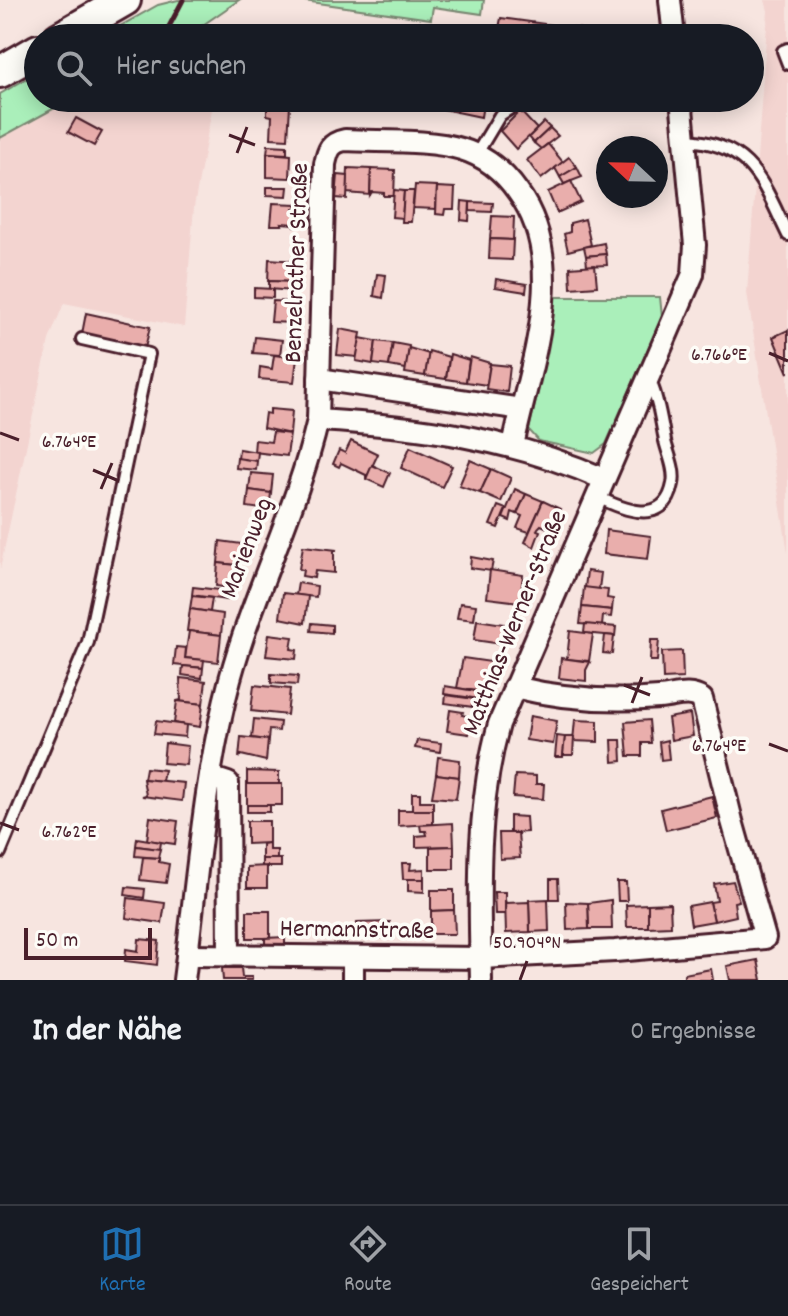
<!DOCTYPE html>
<html lang="de">
<head>
<meta charset="utf-8">
<style>
	body { margin:0; font-family:Dekko,sans-serif; background:#242831; color:#f1f3f6 }
	.compass { position:absolute; left:596px; top:136px; width:72px; height:72px; border-radius:50%; background:#171b24; box-shadow:0 4px 20px #0003; rotate:292deg }
	.scale { position:absolute; left:24px; bottom:20px; width:128px; box-sizing:border-box; padding-left:8px; border:4px solid #4a1f2b; border-top:0; font-size:22px; line-height:28px; white-space:nowrap; color:#4a1f2b; -webkit-text-stroke:6px #fdfcf7; paint-order:stroke }
	.list { margin:0; padding:0; list-style:none }
	h2 { display:flex; justify-content:space-between; align-items:center; height:104px; margin:0; padding:0 32px; font-size:34px }
	h2 small { font-size:26px; font-weight:400; color:#9ea1a6 }
	.icon { flex:none; width:44px; height:44px; fill:none; stroke:currentColor; stroke-width:2; stroke-linecap:round; stroke-linejoin:round }
	.map { position:relative; flex:none; width:788px; height:980px; overflow:hidden }
	.search { position:absolute; background:#171b24; box-shadow:0 4px 20px #0003; left:24px; right:24px; top:24px; height:88px; display:flex; align-items:center; gap:20px; box-sizing:border-box; padding:0 28px; border-radius:44px; color:#9ea1a6; font-size:30px }
	.sheet { height:224px; background:#171b24 }
	nav { display:flex; justify-content:space-around; align-items:center; box-sizing:border-box; height:112px; border-top:2px solid #363941; background:#171b24; font-size:22px; color:#9ea1a6 }
	nav a { display:grid; justify-items:center; gap:4px }
	nav .on { color:#1f6fb2 }
	.map>svg:first-child { display:block }
	.built { fill:#f3d4d0 }
	.green { fill:#aaefba; stroke:#7a8772; stroke-width:2 }
	.building { fill:#e9aeac; stroke:#4a1f2b; stroke-width:2 }
	.lines { fill:none; stroke-linecap:round; stroke-linejoin:round }
	.service-casing { stroke:#4a1f2b; stroke-width:16 }
	.minor-casing { stroke:#4a1f2b; stroke-width:26 }
	.secondary-casing { stroke:#4a1f2b; stroke-width:36 }
	.service { stroke:#fdfcf7; stroke-width:10 }
	.minor { stroke:#fdfcf7; stroke-width:20 }
	.secondary { stroke:#fdfcf7; stroke-width:30 }
	.rail { stroke:#4a1f2b; stroke-width:5 }
	.ticks { fill:none; stroke:#4a1f2b; stroke-width:3 }
	.labels { text-anchor:middle; dominant-baseline:central; stroke-width:7; stroke-linejoin:round; paint-order:stroke }
	.street-label { font-size:26px; fill:#4a1f2b; stroke:#fdfcf7 }
	.ticks-label { font-size:20px; text-anchor:middle; fill:#4a1f2b; stroke:#fdfcf7; stroke-width:7; stroke-linejoin:round; paint-order:stroke }
</style>
</head>
<body>
<div class="map">
<svg width="788" height="980" viewBox="0 0 788 980">
	<rect width="100%" height="100%" fill="#f7e5e0"/>
	<filter id="ink" filterUnits="userSpaceOnUse"><feTurbulence type="fractalNoise" baseFrequency=".0125" numOctaves="2"/><feDisplacementMap in="SourceGraphic" scale="16" xChannelSelector="R" yChannelSelector="G"/><feConvolveMatrix kernelMatrix="1 2 1 2 8 2 1 2 1" color-interpolation-filters="sRGB"/></filter>
	<g filter="url(#ink)">
		<g class="built">
			<path d="M765,0H788V553L747,293L768,11Z"/>
			<path d="M73,98H214L194,207L184,327L64,303L49,340L0,569V138Z"/>
		</g>
		<g class="green">
			<path d="M178,0H239L184,38H99L158,5Z"/>
			<path d="M297,0H484L482,14L433,7L431,19Z"/>
			<path d="M38,72V98H73L0,138V94Z"/>
			<path d="M555,297H660L662,317L606,444L594,453L539,441L529,430L546,356Z"/>
		</g>
		<g class="building">
			<path d="M501,18L582,29L580,38H497Z"/>
			<path d="M437,98H460L457,112L434,107Z"/>
			<path d="M460,98H484L481,117L457,112Z"/>
			<path d="M267,104L290,105L288,139L271,138L272,116L267,115Z"/>
			<path d="M520,111L537,129L516,149L500,131Z"/>
			<path d="M76,118L102,132L94,146L68,132Z"/>
			<path d="M544,122L550,128L534,143L529,137Z"/>
			<path d="M550,128L558,136L541,149L534,143Z"/>
			<path d="M548,144L563,162L541,179L527,160Z"/>
			<path d="M268,145L287,146V154L267,153Z"/>
			<path d="M267,153L291,155L290,178L267,177Z"/>
			<path d="M569,157L577,167L560,177L555,168Z"/>
			<path d="M577,167L582,177L564,184L560,177Z"/>
			<path d="M348,168L371,169L370,195L347,193Z"/>
			<path d="M371,169L395,170L394,196H384V193L372,192L370,195Z"/>
			<path d="M338,175L348,176L347,199L336,198Z"/>
			<path d="M571,181L581,202L557,213L548,192Z"/>
			<path d="M415,185L437,186L436,209L413,208Z"/>
			<path d="M267,187H288L287,196L267,195Z"/>
			<path d="M437,187L455,188L454,209H445L444,215L436,214Z"/>
			<path d="M394,190L404,191L402,218L392,217Z"/>
			<path d="M404,191H414L411,222H402Z"/>
			<path d="M462,201L470,202L469,221L461,220Z"/>
			<path d="M470,202L493,203L492,212L470,211Z"/>
			<path d="M273,203L297,204L296,208H294L293,213H296L295,227L294,224L281,223L282,225H271Z"/>
			<path d="M492,216L514,217L513,240L490,239Z"/>
			<path d="M585,219L591,245L568,251L564,234L570,232V223Z"/>
			<path d="M490,239L513,240L512,260L489,259Z"/>
			<path d="M604,243L606,254L586,256L584,247Z"/>
			<path d="M606,254L607,265L587,266L586,256Z"/>
			<path d="M269,259L296,261L295,282L268,281Z"/>
			<path d="M595,265L597,286L571,288L570,267Z"/>
			<path d="M377,274L386,275L383,298L374,296Z"/>
			<path d="M496,279L527,284L526,292L495,287Z"/>
			<path d="M269,281L293,282V291L269,289Z"/>
			<path d="M254,288L273,289V298L254,297Z"/>
			<path d="M273,301L294,302L293,323L271,322Z"/>
			<path d="M86,313L150,327L145,348L82,334Z"/>
			<path d="M340,329L361,333L357,357L337,355Z"/>
			<path d="M788,330V373L773,337Z"/>
			<path d="M255,337L282,340L280,355L253,353Z"/>
			<path d="M360,338L376,341L373,364L356,361Z"/>
			<path d="M376,341L393,343L389,366L373,364Z"/>
			<path d="M393,343L409,346L406,369L389,366Z"/>
			<path d="M409,348L429,354L425,376L405,373Z"/>
			<path d="M429,351L449,357L446,379L425,376Z"/>
			<path d="M450,354L469,360L466,382L446,379Z"/>
			<path d="M274,355L297,358L294,382L259,379L260,367L272,369Z"/>
			<path d="M470,357L490,363L487,385L466,382Z"/>
			<path d="M490,364L510,366L507,392L486,389Z"/>
			<path d="M270,409L292,411L290,434L263,428L265,413L270,414Z"/>
			<path d="M273,432L290,434L287,456L254,452L255,440L271,442Z"/>
			<path d="M351,441L378,454L366,479V475L341,463L339,467L333,464L339,450L345,453Z"/>
			<path d="M410,447L452,466L442,487L401,468Z"/>
			<path d="M239,449L258,452L257,461L238,459Z"/>
			<path d="M237,458L257,461L256,470L236,468Z"/>
			<path d="M470,460L491,469L480,493L459,486Z"/>
			<path d="M372,465L390,473L384,487L366,479Z"/>
			<path d="M491,469L511,478L501,502L480,493Z"/>
			<path d="M251,473L273,475L271,493L249,490Z"/>
			<path d="M515,489L526,494L517,514L512,512L510,521L503,518Z"/>
			<path d="M249,490L271,493L269,510L247,507Z"/>
			<path d="M526,494L543,501L529,532L517,528L522,516L517,514Z"/>
			<path d="M543,501L560,509L550,529L541,525L538,528L537,530L540,531L534,547L525,542Z"/>
			<path d="M498,506L506,509L498,528L490,525Z"/>
			<path d="M606,530L651,536L648,559L604,554Z"/>
			<path d="M220,541L242,544L236,565L218,563Z"/>
			<path d="M303,546L337,550H334V573L315,571L314,578L302,576L303,570L299,569Z"/>
			<path d="M471,557L493,561L491,571L470,568Z"/>
			<path d="M218,563L236,565L237,589L216,586Z"/>
			<path d="M490,570L523,575L520,602L487,598Z"/>
			<path d="M587,571L601,573L599,589L585,588Z"/>
			<path d="M298,583L317,586L316,597L296,595Z"/>
			<path d="M193,587L228,591L227,600L192,595Z"/>
			<path d="M584,587L608,590L607,598L613,599L612,610L582,607Z"/>
			<path d="M283,593L308,596L305,623L280,618Z"/>
			<path d="M192,596L212,598L210,612L190,609Z"/>
			<path d="M460,603L476,605L474,620L457,618Z"/>
			<path d="M582,607L612,610L611,617L603,616L602,626L580,624Z"/>
			<path d="M190,609L223,614L221,635L187,631Z"/>
			<path d="M477,620L504,624L502,644L474,640Z"/>
			<path d="M312,623L332,625V633L311,631Z"/>
			<path d="M585,624L616,627L615,636L584,633Z"/>
			<path d="M189,631L221,635L218,662L185,658Z"/>
			<path d="M570,631L593,634L589,661L567,659Z"/>
			<path d="M269,634L293,637L291,649L297,650L296,659L266,656Z"/>
			<path d="M605,635L614,636L612,654L603,653Z"/>
			<path d="M651,640H659L657,661H650Z"/>
			<path d="M176,647L186,648L185,658L204,660L203,668L174,665Z"/>
			<path d="M682,651L683,678L663,679L662,652Z"/>
			<path d="M463,658L491,662L484,692L457,688Z"/>
			<path d="M561,658L590,662L586,670V681L559,678Z"/>
			<path d="M183,666L203,668L202,678L182,675Z"/>
			<path d="M271,674L298,676L297,685L271,683Z"/>
			<path d="M180,678L206,681L203,704L177,701L181,700Z"/>
			<path d="M254,685L290,689L287,715L251,711Z"/>
			<path d="M445,686L481,692L480,699L444,694Z"/>
			<path d="M446,695L474,699L473,707L445,703Z"/>
			<path d="M177,701L203,704L200,727L174,723Z"/>
			<path d="M450,710L463,712L462,715L471,717L469,734L447,731Z"/>
			<path d="M690,714L693,736L671,740L668,718Z"/>
			<path d="M530,716L557,721L553,744L526,740Z"/>
			<path d="M254,719L280,722L279,731L269,730L268,740L252,738Z"/>
			<path d="M575,720L598,721V742L573,741Z"/>
			<path d="M649,720L651,743H642V756H628L625,722Z"/>
			<path d="M156,721L186,725L185,737L154,734Z"/>
			<path d="M557,736L565,737L563,757H555Z"/>
			<path d="M241,737L268,740L266,761L241,755L239,758Z"/>
			<path d="M565,737H574L573,755H563Z"/>
			<path d="M417,740L441,743L440,752L415,748Z"/>
			<path d="M612,740H621L622,761L613,762Z"/>
			<path d="M667,740L669,759L661,760L659,742Z"/>
			<path d="M165,743L188,746L186,765L163,763Z"/>
			<path d="M438,757L460,760L459,777L436,774Z"/>
			<path d="M146,768L164,770L162,781L144,779Z"/>
			<path d="M247,771L279,772V784H247Z"/>
			<path d="M436,774L459,777L456,799L432,797Z"/>
			<path d="M515,775L536,776V784H544L543,799L513,797Z"/>
			<path d="M143,779L184,783L182,801L142,796L146,795Z"/>
			<rect x="247" y="784" width="35" height="21"/>
			<path d="M412,793H420V801H433V810H412Z"/>
			<path d="M712,796L717,818L666,830L661,809Z"/>
			<rect x="247" y="805" width="23" height="7"/>
			<path d="M398,810H433V824L398,826Z"/>
			<path d="M510,816L526,817L527,832L510,833Z"/>
			<path d="M150,817L178,821L175,844L147,840Z"/>
			<path d="M247,821H269V843L247,844Z"/>
			<path d="M453,823L454,846L416,847V836L427,835L426,831H421L420,825Z"/>
			<path d="M499,833H518L520,858L500,859Z"/>
			<path d="M137,838L161,842L160,849L136,846Z"/>
			<path d="M269,843V850H277V859H262V844Z"/>
			<path d="M136,846L160,849L158,858L135,856Z"/>
			<path d="M454,846V869H430V847Z"/>
			<path d="M143,857L159,858V862L169,864L166,883L140,880Z"/>
			<rect x="262" y="859" width="19" height="8"/>
			<path d="M402,863H411L410,870L424,869V879H403Z"/>
			<path d="M267,866V888H247V867Z"/>
			<path d="M408,879H424V892L408,891Z"/>
			<path d="M550,879H558L559,899H550Z"/>
			<path d="M733,881L739,901L734,902L736,916L714,921L710,902L717,901L714,884Z"/>
			<path d="M617,882H626L627,901H618Z"/>
			<path d="M126,887L145,889L144,898L125,895Z"/>
			<path d="M431,890H454V910L431,911Z"/>
			<path d="M494,892H505V914H495Z"/>
			<path d="M128,898L165,903L162,923L126,918Z"/>
			<path d="M548,899L549,931L530,932L529,900Z"/>
			<path d="M505,900L506,903L529,902L530,932L506,933Z"/>
			<path d="M611,900L612,929H589L588,903Z"/>
			<path d="M566,902L588,903L589,929L567,930Z"/>
			<path d="M710,902L714,921L691,925L688,906Z"/>
			<path d="M670,903L671,926L648,927V904Z"/>
			<path d="M648,904V927H627L626,905Z"/>
			<path d="M454,910L455,934H425L426,927H431V911Z"/>
			<rect x="247" y="911" width="23" height="27"/>
			<path d="M390,922V938H357V923Z"/>
			<path d="M285,937V947L265,946V938Z"/>
			<path d="M139,939L159,941L157,965L125,961L126,949L138,951Z"/>
			<path d="M758,960L762,980H730L727,966Z"/>
			<path d="M222,968H241L242,977H252V980H223Z"/>
			<path d="M711,969L713,980H684V974Z"/>
		</g>
		<g class="lines">
			<g class="service-casing">
				<g id="service">
					<path d="M788,49L783,51L788,64"/>
					<path d="M685,140C752,143 762,182 788,235"/>
					<path d="M476,155L500,115L526,98"/>
					<path d="M596,496C621,509 665,528 673,484C676,470 668,454 665,441C661,419 658,400 650,380"/>
					<path d="M0,853L88,642L149,354L82,339"/>
				</g>
			</g>
			<g class="minor-casing">
				<g id="minor">
					<path d="M670,0L674,38"/>
					<path d="M319,379L521,409"/>
					<path d="M318,420C419,426 511,438 604,479"/>
					<path d="M210,777L228,783L229,956"/>
					<path d="M187,955L481,958L615,951L765,938L732,821L702,699C688,690 675,697 659,698C609,702 563,699 514,687"/>
					<path d="M353,958V980"/>
					<path d="M184,980C197,880 204,777 230,679C254,591 297,509 318,420L325,164C328,150 330,143 345,140C379,142 430,139 461,149C485,156 504,172 518,192C571,264 529,367 513,446"/>
					<path d="M481,980C479,894 476,807 499,724L693,274L695,245L681,98"/>
				</g>
			</g>
			<g class="secondary-casing">
				<g id="secondary">
					<path d="M59,38L125,0"/>
					<path d="M0,72L38,50"/>
				</g>
			</g>
			<use href="#service" class="service"/>
			<use href="#minor" class="minor"/>
			<use href="#secondary" class="secondary"/>
			<path class="rail" d="M163,38L183,0"/>
		</g>
	</g>
	<path class="ticks" d="M229,135L255,145M237,153L247,127M769,353L788,361M0,433L19,440M93,470L119,481M101,489L112,463M624,685L650,695M632,703L642,677M769,744L788,751M0,823L19,830M520,980L527,961"/>
	<g class="labels">
		<g class="street-label">
			<text transform="translate(298 263) rotate(-88)">Benzelrather Straße</text>
			<text transform="translate(248 548) rotate(-69)">Marienweg</text>
			<text transform="translate(516 623) rotate(-68)">Matthias-Werner-Straße</text>
			<text transform="translate(357 931) rotate(1)">Hermannstraße</text>
		</g>
	</g>
	<g class="ticks-label">
		<text x="719" y="360">6.766°E</text>
		<text x="69" y="447">6.764°E</text>
		<text x="719" y="751">6.764°E</text>
		<text x="69" y="837">6.762°E</text>
		<text x="527" y="948">50.904°N</text>
	</g>
</svg>
<svg class="compass" viewBox="-18 -18 36 36"><path d="M0-13l5 13h-10z" fill="#e53935"/><path d="M0 13l5-13h-10z" fill="#9ea1a6"/></svg>
<div class="scale">50 m</div>
<div class="search"><svg class="icon" aria-label="search" viewBox="0 0 24 24"><circle cx="10" cy="10" r="6"/><path d="M15 15l6 6"/></svg>Hier suchen</div>
</div>
<section class="sheet">
<h2>In der Nähe<small>0 Ergebnisse</small></h2>
<ul class="list">
</ul>
</section>
<nav>
<a class="on"><svg class="icon" aria-label="map" viewBox="0 0 24 24"><path d="M3 6l6-2 6 2 6-2v14l-6 2-6-2-6 2zM9 4v14M15 6v14"/></svg>Karte</a>
<a><svg class="icon" aria-label="directions" viewBox="0 0 24 24"><path d="M12 3l9 9-9 9-9-9zM9 14v-3h6M13 9l2 2-2 2"/></svg>Route</a>
<a><svg class="icon" aria-label="saved" viewBox="0 0 24 24"><path d="M7 4h10v16l-5-4-5 4z"/></svg>Gespeichert</a>
</nav>
</body>
</html>
